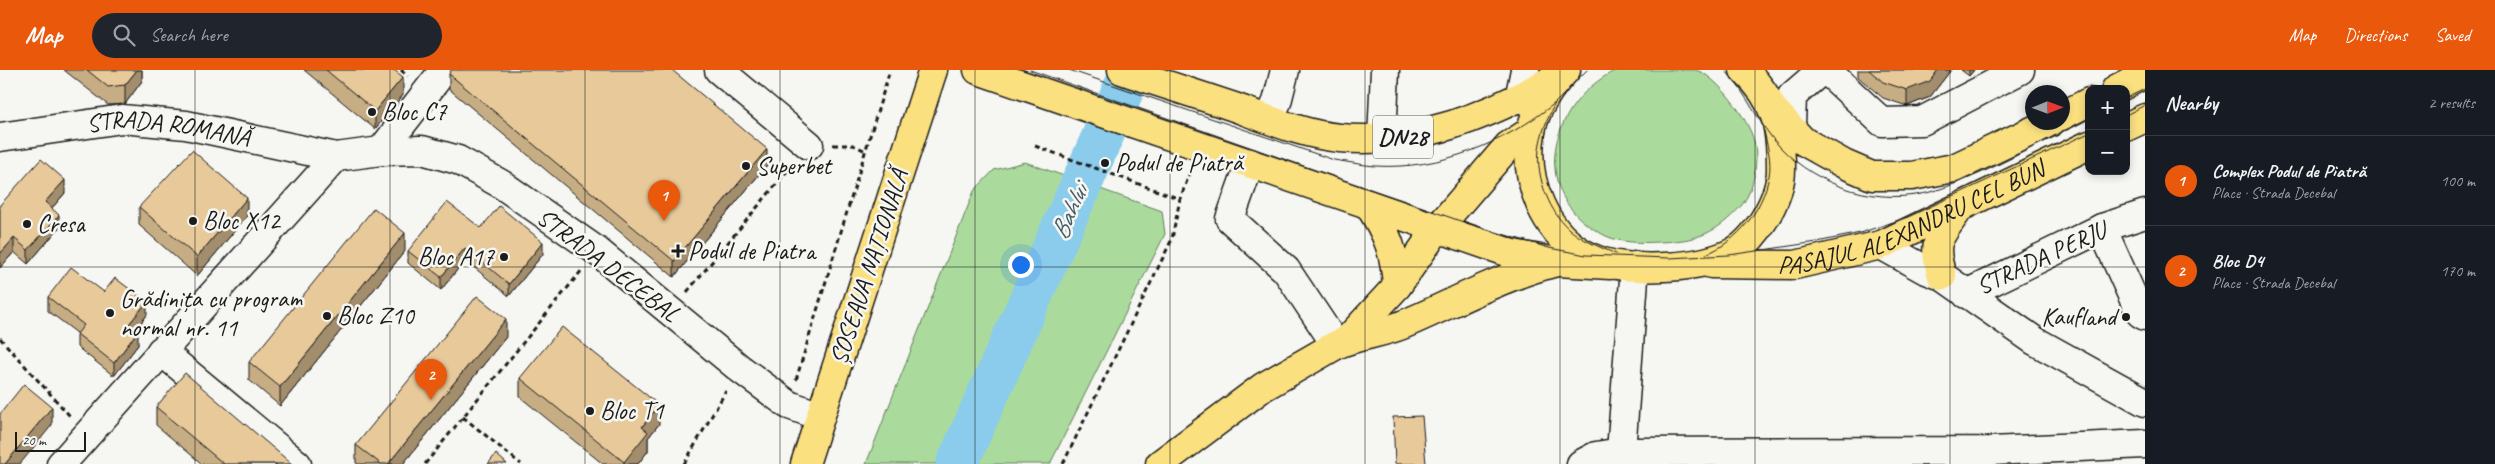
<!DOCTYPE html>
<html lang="en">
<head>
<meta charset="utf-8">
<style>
	body { margin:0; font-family:Caveat,sans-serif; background:#20242c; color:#f1f3f6 }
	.controls { position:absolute; right:15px; top:15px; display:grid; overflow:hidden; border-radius:10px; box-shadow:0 2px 8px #0003 }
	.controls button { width:45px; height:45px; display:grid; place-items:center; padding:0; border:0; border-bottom:1px solid #363941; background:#171b24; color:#f1f3f6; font:25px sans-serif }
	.compass { position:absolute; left:2025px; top:15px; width:45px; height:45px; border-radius:50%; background:#171b24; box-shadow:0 2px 8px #0003; rotate:89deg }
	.scale { position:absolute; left:15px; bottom:12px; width:71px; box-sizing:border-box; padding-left:5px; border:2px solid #1c1c1c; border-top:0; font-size:14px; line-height:18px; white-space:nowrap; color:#1c1c1c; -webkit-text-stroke:4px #f6f6f2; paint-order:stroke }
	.you { position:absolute; left:1020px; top:194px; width:18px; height:18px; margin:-12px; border:4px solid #fff; border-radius:50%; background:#1a73e8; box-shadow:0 0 0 8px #1a73e833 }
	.badge { display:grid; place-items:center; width:32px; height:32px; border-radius:50%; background:#ea580c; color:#fff; font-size:16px; font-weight:700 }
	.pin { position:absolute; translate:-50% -41px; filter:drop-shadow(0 1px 2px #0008) }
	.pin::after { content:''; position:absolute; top:26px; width:18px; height:15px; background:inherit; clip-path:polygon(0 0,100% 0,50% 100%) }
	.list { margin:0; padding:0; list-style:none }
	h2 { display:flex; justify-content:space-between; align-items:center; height:65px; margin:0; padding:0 20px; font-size:21px }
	h2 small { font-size:16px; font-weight:400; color:#9ea1a6 }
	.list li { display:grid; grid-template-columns:32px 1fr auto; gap:15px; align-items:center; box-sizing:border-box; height:90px; padding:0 20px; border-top:1px solid #363941 }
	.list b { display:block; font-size:19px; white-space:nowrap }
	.list p { margin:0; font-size:16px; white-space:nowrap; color:#9ea1a6 }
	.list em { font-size:16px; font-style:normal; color:#9ea1a6 }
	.icon { flex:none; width:28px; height:28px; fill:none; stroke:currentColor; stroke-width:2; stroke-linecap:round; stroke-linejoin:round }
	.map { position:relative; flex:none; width:2145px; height:394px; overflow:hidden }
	header { display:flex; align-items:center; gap:30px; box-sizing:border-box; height:70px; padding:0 25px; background:#ea580c; color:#fff }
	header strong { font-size:24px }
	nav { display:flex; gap:28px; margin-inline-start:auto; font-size:18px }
	.search { width:350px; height:45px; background:#20242c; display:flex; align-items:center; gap:12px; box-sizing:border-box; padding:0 18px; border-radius:28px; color:#9ea1a6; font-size:19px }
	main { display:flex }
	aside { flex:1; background:#171b24 }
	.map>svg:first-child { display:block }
	.green { fill:#aadb9c; stroke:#637c5c }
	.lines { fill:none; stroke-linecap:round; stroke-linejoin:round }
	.river { stroke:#8bccec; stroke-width:42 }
	.minor-casing { stroke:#1c1c1c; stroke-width:31 }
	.major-casing { stroke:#1c1c1c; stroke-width:31 }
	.path { stroke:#1c1c1c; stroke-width:3; stroke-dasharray:5 4; stroke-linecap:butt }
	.minor { stroke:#f6f6f2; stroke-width:28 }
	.major { stroke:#fbe080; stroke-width:28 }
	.tram { stroke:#1c1c1c; stroke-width:1 }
	.wall { fill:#c7ad84; stroke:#1c1c1c }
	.shaded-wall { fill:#a28d6c; stroke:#1c1c1c }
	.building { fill:#e7c99a; stroke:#1c1c1c }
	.grid { fill:none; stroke:#1c1c1c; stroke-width:1; stroke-opacity:0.55 }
	.poi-dot { fill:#1c1c1c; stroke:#f6f6f2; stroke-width:2 }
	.labels { text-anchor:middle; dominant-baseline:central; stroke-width:5; stroke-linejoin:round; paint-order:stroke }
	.shield { fill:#f6f6f2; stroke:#5d5d5c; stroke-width:1 }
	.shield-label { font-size:24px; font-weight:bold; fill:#1c1c1c }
	.poi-label { font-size:25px; fill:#1c1c1c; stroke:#f6f6f2; text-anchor:start }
	.street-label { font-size:25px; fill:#1c1c1c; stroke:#f6f6f2 }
	.water-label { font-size:26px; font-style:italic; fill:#435a65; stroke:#f6f6f2 }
</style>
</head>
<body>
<header>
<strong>Map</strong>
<div class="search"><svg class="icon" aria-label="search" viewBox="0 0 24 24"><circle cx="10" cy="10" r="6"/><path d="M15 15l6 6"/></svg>Search here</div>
<nav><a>Map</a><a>Directions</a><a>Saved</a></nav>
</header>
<main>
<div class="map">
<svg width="2145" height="394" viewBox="0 0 2145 394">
	<rect width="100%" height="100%" fill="#f6f6f2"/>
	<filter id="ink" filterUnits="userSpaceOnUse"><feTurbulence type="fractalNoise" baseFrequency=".02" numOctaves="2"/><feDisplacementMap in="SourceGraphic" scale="10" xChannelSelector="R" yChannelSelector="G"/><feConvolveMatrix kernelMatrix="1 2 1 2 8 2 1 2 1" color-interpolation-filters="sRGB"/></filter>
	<g filter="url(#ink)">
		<g class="green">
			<path d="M1616,0C1634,0 1653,0 1672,0C1679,0 1688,0 1695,0C1716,4 1749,50 1754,71C1759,90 1754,121 1741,136C1716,164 1696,171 1658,172C1642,173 1621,173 1606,166C1527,128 1546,35 1616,0Z"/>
			<path d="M1025,92L1162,141L1165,164L1050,394H866L974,121L994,100Z"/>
		</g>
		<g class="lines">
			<path class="river" d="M957,394L1132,0"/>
			<g class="minor-casing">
				<g id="minor">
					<path d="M719,0L809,75"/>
					<path d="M1826,0L1882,52L1922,51L2020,0"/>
					<path d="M1519,29L1525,0"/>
					<path d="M1269,49L1277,32L1285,0"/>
					<path d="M1791,56L1792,26L1822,0"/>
					<path id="s1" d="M0,67L122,49L186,55L336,87L381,81L422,80L458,90L501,114L597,181L739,298L789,335L820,346"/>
					<path d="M1382,70L1385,0"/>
					<path d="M381,81L444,0"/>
					<path d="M1250,93L1230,149L1286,200L1336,275"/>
					<path d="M2102,158L2140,243L2145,246"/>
					<path d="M1881,175L1924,199L1942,206L2035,271L2145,332"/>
					<path d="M1966,224L2102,158L2145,144"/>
					<path d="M161,281L297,394"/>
					<path d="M1621,382L1991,381L2145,374"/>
					<path d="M61,394L336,87"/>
					<path d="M1581,394L1596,386L1621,382L1635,196"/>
				</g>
			</g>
			<g class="major-casing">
				<g id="major">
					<path d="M978,0L1513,184L1557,192L1610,195"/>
					<path d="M1122,0C1160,13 1199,25 1237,38C1270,50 1305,65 1340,68C1417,75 1490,46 1556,7"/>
					<path d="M1566,0C1551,16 1534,40 1531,62C1523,110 1544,165 1590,187C1623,203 1694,199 1727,185C1755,174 1781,128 1781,99C1781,55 1776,31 1744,0"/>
					<path d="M2116,19L2145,4"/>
					<path d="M1775,41L1803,71L1844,94L1872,106H1912L1954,98L2051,52"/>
					<path d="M2062,46L2089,32"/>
					<path d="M2126,57L2145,48"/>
					<path d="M1369,135C1387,163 1395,182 1397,216"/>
					<path id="s2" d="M1711,194L1795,195L1881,175L2089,75"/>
					<path d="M1942,206C1931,170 1939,168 1959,139"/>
					<path d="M1348,269L1397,216L1437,159L1508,76L1531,61"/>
					<path d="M805,394L933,0"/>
					<path d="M1160,394L1263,317L1336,275C1357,265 1380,264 1402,255C1452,234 1500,207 1553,193"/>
				</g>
			</g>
			<g class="path">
				<path d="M401,0L408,6"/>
				<path d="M833,75H853L866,81"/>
				<path d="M1035,76L1180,129"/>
				<path d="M687,222L793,94"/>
				<path d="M0,268L70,346"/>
				<path d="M796,310L890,0"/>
				<path d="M463,347L521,394"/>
				<path d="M425,394L582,200"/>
				<path d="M684,394L726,321"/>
				<path d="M1063,394L1172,169L1180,129L1191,100"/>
			</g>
			<use href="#minor" class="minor"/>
			<use href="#major" class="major"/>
			<g class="tram">
				<path d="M1030,0L1469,154L1549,178L1586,185L1669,188L1729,185L1817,172L1860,163L1908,147L2089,63"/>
				<path d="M1069,0L1334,90C1348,92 1362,95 1375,96C1440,100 1505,73 1555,33C1566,23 1576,10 1587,0"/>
				<path d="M1725,0C1747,23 1758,54 1780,77C1818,117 1880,137 1934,121C1986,105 2040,72 2089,48"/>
				<path d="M2126,28L2145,19"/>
				<path d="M1555,33C1549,46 1543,58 1540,73C1534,101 1547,139 1568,158C1581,170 1600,177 1616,184"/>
				<path d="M2126,45L2145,35"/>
				<path d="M1706,184C1738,172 1763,139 1769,106C1772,91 1767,75 1764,61"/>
			</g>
		</g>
		<g class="wall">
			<path d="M64,0H142V11L125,34L108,35Z"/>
			<path d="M304,0H394L403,25L375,59Z"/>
			<path d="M1858,0H1951L1930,27L1907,36L1883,28L1858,7Z"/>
			<path d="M1961,0H1974L1969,6Z"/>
			<path d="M449,4L767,95L674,207L449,19Z"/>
			<path d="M65,123L52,138L59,158L28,194L14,182L0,198V135Z"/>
			<path d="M139,137L247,146L197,206L139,155Z"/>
			<path d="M481,158L543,184L509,226L465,190L441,220L408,193V181Z"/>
			<path d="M405,181L280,336L249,310V292Z"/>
			<path d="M104,222L147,245L136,259L138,275L114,306L77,277V263L48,241V227Z"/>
			<path d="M506,267L403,394H358L356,393V375Z"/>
			<path d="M520,308L659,354L648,368V381L638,394H603L520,327Z"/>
			<path d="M156,337L292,394H202L156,355Z"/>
		</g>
		<g class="shaded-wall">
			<path d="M137,0H142V11L125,34V15Z"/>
			<path d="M1938,0H1951L1930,27L1907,36V20Z"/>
			<path d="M1969,0H1974L1969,6Z"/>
			<path d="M403,7V25L375,59V41Z"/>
			<path d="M767,79V95L674,207V191Z"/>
			<path d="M65,110V123L45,146V132Z"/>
			<path d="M247,128V146L197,206V187Z"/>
			<path d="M59,145V158L28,194V180Z"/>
			<path d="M405,163V181L280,336V317Z"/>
			<path d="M14,168V182L0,198V184Z"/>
			<path d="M543,172V184L509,226V214Z"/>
			<path d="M465,178V190L441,220V207Z"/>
			<path d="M147,232V245L129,268V254Z"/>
			<path d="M506,249V267L403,394H388Z"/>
			<path d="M138,261V275L114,306V293Z"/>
			<path d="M659,335V354L648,368V381L638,394H624V392L642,357Z"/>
			<path d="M52,337V355L20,394H5Z"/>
		</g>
		<g class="building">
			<path d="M87,0H137L125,15L108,17Z"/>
			<path d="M326,0H394L403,7L375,41Z"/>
			<path d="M451,0H672L767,79L674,191L449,4Z"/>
			<path d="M1869,0H1938L1930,11L1907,20L1883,12Z"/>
			<path d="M192,80L247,128L197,187L139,137Z"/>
			<path d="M41,89L65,110L45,132L59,145L28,180L14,168L0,184V135Z"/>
			<path d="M447,132L481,158L499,136L543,172L509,214L465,178L441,207L408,181Z"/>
			<path d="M374,138L405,163L280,317L249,292Z"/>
			<path d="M71,197L104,222L115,208L147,232L129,254L138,261L114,293L77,264L84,255L48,227Z"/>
			<path d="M477,226L506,249L388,394H381L356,375Z"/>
			<path d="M562,257L659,335L642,357L648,362L624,392L520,308Z"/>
			<path d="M185,303L292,394H224L156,337Z"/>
			<path d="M24,314L52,337L5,394H0V344Z"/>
			<path d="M1422,346L1426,394H1395L1393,347Z"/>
			<path d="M496,384L507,394H488Z"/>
		</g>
	</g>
	<path class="grid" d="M195,0V394M390,0V394M585,0V394M780,0V394M975,0V394M1170,0V394M1365,0V394M1560,0V394M1755,0V394M1950,0V394M0,197H2145"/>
	<g class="poi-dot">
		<circle cx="372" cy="42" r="5"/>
		<circle cx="1105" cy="93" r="5"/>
		<circle cx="746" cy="96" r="5"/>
		<circle cx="193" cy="151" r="5"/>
		<circle cx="27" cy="154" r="5"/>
		<path d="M675.5 173.5h5v5h5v5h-5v5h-5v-5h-5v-5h5z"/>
		<circle cx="504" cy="187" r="5"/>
		<circle cx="110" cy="243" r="5"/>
		<circle cx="327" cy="246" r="5"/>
		<circle cx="2126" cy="247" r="5"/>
		<circle cx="590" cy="341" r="5"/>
	</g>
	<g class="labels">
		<rect class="shield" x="1373" y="45.5" width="60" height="43" rx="4"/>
		<g class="shield-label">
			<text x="1403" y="67">DN28</text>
		</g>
		<g class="poi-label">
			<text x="382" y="42">Bloc C7</text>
			<text x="1115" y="93">Podul de Piatră</text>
			<text x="756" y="96">Superbet</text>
			<text x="203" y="151">Bloc X12</text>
			<text x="37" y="154">Cresa</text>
			<text x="688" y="181">Podul de Piatra</text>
			<text x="494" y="187" text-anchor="end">Bloc A17</text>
			<text x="120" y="229">Grădinița cu program<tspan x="120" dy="29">normal nr. 11</tspan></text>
			<text x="337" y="246">Bloc Z10</text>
			<text x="2116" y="247" text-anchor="end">Kaufland</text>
			<text x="600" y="341">Bloc T1</text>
		</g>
		<g class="street-label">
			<text stroke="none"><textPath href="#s1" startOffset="170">STRADA ROMANĂ</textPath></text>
			<text stroke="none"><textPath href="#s2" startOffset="209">PASAJUL ALEXANDRU CEL BUN</textPath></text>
			<text transform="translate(2041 188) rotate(-25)">STRADA PERJU</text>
			<text transform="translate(608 195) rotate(37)">STRADA DECEBAL</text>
			<text transform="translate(869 197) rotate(-72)">ȘOSEAUA NAȚIONALĂ</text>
		</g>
		<g class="water-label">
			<text transform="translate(1069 142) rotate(-66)">Bahlui</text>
		</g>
	</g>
</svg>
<div class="controls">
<button>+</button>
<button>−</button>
</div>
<svg class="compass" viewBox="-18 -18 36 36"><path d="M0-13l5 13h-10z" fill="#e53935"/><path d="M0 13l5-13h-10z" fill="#9ea1a6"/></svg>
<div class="scale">20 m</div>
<div class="you"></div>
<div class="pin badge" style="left:664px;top:151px">1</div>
<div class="pin badge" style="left:431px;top:330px">2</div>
</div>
<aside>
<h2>Nearby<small>2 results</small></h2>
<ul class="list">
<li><span class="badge">1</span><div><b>Complex Podul de Piatră</b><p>Place · Strada Decebal</p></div><em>100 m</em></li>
<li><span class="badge">2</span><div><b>Bloc D4</b><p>Place · Strada Decebal</p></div><em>170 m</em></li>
</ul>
</aside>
</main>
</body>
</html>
